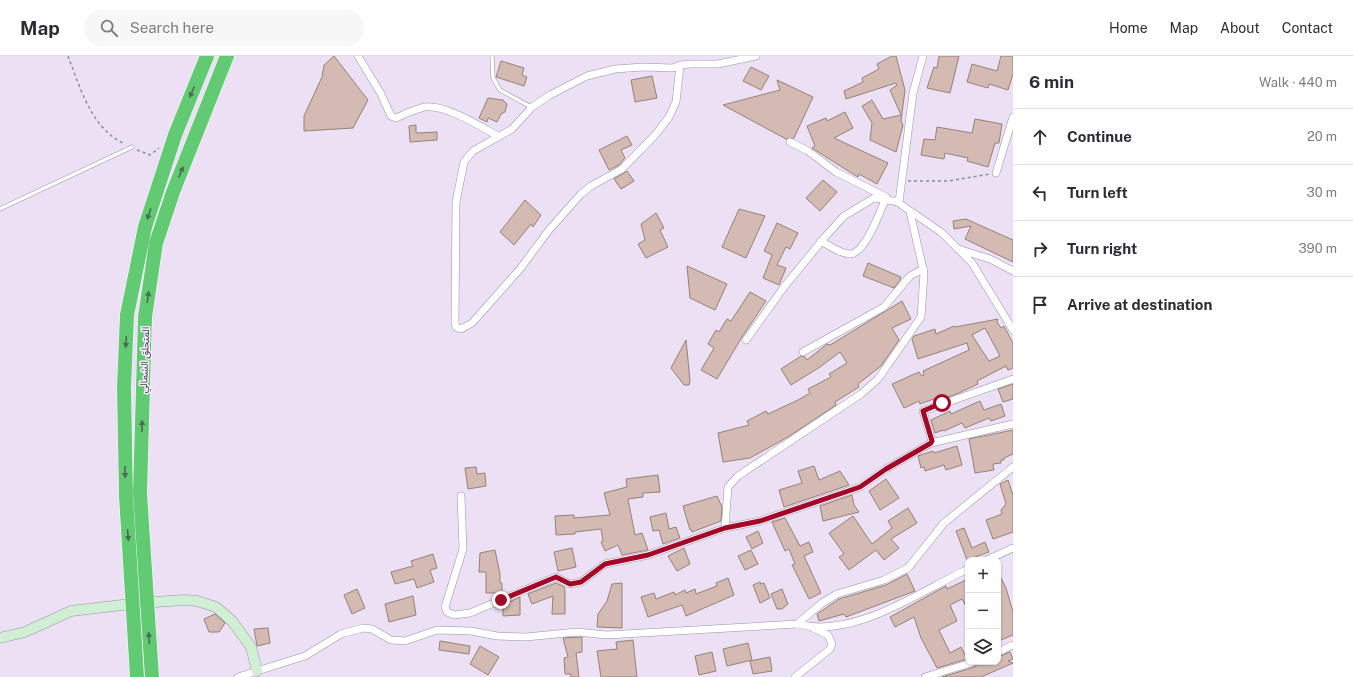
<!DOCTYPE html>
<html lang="en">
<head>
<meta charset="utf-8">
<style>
	body { margin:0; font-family:"Public Sans","Noto Sans Arabic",sans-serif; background:#f7f7f7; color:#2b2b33 }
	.controls { position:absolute; right:12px; bottom:12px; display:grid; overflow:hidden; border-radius:8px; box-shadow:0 1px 3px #0004 }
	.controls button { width:36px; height:36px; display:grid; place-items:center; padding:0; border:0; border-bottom:1px solid #e1e1e2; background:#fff; color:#2b2b33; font:20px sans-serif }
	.stop { position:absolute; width:12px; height:12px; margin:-9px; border:3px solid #a4062a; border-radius:50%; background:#fff }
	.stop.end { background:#a4062a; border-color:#fff; box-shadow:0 1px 4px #0008 }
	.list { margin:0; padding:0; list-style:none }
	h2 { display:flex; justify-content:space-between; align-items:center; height:52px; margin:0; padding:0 16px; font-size:17px }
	h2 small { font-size:13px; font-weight:400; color:#7c7c81 }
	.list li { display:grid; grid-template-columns:26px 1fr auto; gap:12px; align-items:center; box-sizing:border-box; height:56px; padding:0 16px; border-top:1px solid #e1e1e2 }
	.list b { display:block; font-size:15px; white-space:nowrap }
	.list em { font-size:13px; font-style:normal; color:#7c7c81 }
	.icon { flex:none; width:22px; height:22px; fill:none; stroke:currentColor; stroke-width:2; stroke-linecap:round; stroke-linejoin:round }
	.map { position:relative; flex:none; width:1013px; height:621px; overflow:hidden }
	header { display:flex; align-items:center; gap:24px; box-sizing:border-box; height:56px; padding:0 20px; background:#fff; border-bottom:1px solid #e1e1e2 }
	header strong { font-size:19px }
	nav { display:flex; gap:22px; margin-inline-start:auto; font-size:14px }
	.search { width:280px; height:36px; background:#f7f7f7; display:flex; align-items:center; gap:10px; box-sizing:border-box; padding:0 14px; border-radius:22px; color:#7c7c81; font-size:15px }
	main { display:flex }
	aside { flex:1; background:#fff }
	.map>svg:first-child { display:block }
	.building { fill:#d3bab3; stroke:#978079; fill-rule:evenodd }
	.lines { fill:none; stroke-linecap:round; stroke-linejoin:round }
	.lane-casing { stroke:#9c92a5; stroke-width:4.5 }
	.street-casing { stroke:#9c92a5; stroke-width:8 }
	.secondary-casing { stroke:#9c92a5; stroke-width:11 }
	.highway-casing { stroke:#fff; stroke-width:15 }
	.path { stroke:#908996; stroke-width:1.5; stroke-dasharray:3 3; stroke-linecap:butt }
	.lane { stroke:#fff; stroke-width:3.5 }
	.street { stroke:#fff; stroke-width:7 }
	.secondary { stroke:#d0efd5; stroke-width:10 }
	.highway { stroke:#61ca72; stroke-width:14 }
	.highway-bridge-casing { stroke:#fff; stroke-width:15; stroke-linecap:butt }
	.highway-bridge { stroke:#61ca72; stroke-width:14 }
	.oneway { fill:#4a6c53 }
	.route { stroke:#a4062a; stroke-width:5 }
	.labels { text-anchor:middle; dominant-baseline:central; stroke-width:3; stroke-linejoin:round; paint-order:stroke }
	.street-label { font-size:10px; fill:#3e3a42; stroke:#f7eeff }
</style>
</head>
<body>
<header>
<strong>Map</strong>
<div class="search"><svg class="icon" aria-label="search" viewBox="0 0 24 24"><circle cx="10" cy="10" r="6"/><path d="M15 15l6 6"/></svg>Search here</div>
<nav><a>Home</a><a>Map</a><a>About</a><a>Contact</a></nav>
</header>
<main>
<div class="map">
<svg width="1013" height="621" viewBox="0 0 1013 621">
	<rect width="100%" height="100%" fill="#ebe0f4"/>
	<g class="building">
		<path d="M334,0L368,44L353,72L304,75V60L322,21L324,9Z"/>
		<path d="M892,0H896L905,34L901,65L903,69L896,96L870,84L872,67L862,50L872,44L883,63L901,59L890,34L897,29L896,27L846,43L844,35L863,26L862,22L879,13L877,8Z"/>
		<path d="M939,0H959L950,37L927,32L934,11L937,12Z"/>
		<path d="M1001,0H1013V18L1008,34L989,28L988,32L967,26L972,8L997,15Z"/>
		<path d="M501,5L524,12L522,19L527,21L524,30L496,21Z"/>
		<path d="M751,11L769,20L761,34L743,25Z"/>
		<path d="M652,20L657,42L635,46L631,24Z"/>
		<path d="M777,24L813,41L794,82L786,83L723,49L780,34Z"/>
		<path d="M488,42L503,44L507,48L505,56L501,58L497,66L488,62L487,66L479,62Z"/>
		<path d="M845,56L853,72L834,82L888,107L877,128L859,118L858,121L845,113L812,92L815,90L807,70L826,62L827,65Z"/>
		<path d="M975,63L1002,68L999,87H995L988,111L967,105L968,102L945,97L944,103L921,99L924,83L935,84L937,71L972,77Z"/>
		<path d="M416,69V77L437,76V84L410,86L409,70Z"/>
		<path d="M627,80L632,89L621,94L625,102L619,109L609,114L599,94Z"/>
		<path d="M627,115L634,125L621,133L614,123Z"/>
		<path d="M823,124L837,136L820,155L806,142Z"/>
		<path d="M525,144L541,159L533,171L531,168L514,189L500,176Z"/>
		<path d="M739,153L765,160L746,202L722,191Z"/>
		<path d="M656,157L664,172L660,174L668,191L646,202L638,188L645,184L641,168Z"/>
		<path d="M966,163L1013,184V206L965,183L971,170L954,173L953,165Z"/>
		<path d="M777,167L798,177L790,193L786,191L777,209L786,212L779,229L763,222L772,199L764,195Z"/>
		<path d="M868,207L901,221L900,224L894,232L863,220Z"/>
		<path d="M687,210L727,228L715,254L690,242Z"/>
		<path d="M750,236L766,245L742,281L717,323L701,314L714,292L708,288L716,274L719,276L727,263L731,265Z"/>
		<path d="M902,245L911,263L892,272L899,284L881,310L858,328L859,331L835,346L836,349L788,381L750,402L723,406L718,377L749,369L747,365L766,355L768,358L798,344L810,337L808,333L831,321L829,318L847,307L840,296L820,311L791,329L781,313L801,300L805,301L807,304L827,288L830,289Z"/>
		<path d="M998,263L997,266L1001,272L1004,270L1013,287V312L1008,314L1006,310L977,325L978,328L959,337L940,344L939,341L920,348L919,345L904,352L892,328L919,316L922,320L924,319L923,315L969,294L967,287L918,303L912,283L914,280L935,273L936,278L954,270L955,271ZM985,272L1000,300L989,305L972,279Z"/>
		<path d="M686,284L690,324L689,329H684L671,312Z"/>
		<path d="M1013,328V343L1003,346L998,333Z"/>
		<path d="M980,345L984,354L1001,348L1005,360L991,365L989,362L965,372L962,367L944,375L943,374L935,377L931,364L950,355L951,358Z"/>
		<path d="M1013,374V398L1004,402V404H1001V407L993,408L994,414L975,417L969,383Z"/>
		<path d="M957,390L962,409L946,414L944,409L925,415L924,411L921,412L918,400L933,395L934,397Z"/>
		<path d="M814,410L819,424L840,415L849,429L784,451L779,434L802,427L798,415Z"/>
		<path d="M476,411L477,418L485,417L486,430L468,433L465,412Z"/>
		<path d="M658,419L660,436L643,437V441L628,443L635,479L642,477L648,494L622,499L618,489L605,495L601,486L603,485L601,473L575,476V478L556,479L555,460L574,459V462L610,459L604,437L627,431L626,423Z"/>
		<path d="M886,423L899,442L880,454L869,435Z"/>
		<path d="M1008,424L1013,439V476L993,483L986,464L1002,458L1001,454L1006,448L1000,428Z"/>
		<path d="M852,439L854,449L859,456L823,465L820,450Z"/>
		<path d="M717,440L722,451L721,465L692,476L691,473L690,474L683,450Z"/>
		<path d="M908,452L917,467L891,483L899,492L884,504L876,494L849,514L839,501L844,498L829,477L853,460L872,488L892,472L888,465Z"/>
		<path d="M666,457L669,473L676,471L680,482L663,488L659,474L653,475L650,461Z"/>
		<path d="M785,462L800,490L809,486L813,496L804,500L821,537L809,543L792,509L795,508L789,493L785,495L772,466Z"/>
		<path d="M964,472L972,492L985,486L989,496L967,504L956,475Z"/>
		<path d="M758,475L763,487L752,493L746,481Z"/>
		<path d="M572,492L576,511L558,515L554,496Z"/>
		<path d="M684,492L690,508L677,515L668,500Z"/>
		<path d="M495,494L500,518V527H502V537H486V516H479L480,497Z"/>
		<path d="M751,494L758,508L745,514L738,500Z"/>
		<path d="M433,498L437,512L430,514L434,526L417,532L414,523L395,528L391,516L413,510L411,505Z"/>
		<path d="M998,516L1006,532L1013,556V579L1001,584L998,574V564H1000L998,557Z"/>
		<path d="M907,518L915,535L846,561L844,558L819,565L817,558L839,543L886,529Z"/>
		<path d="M728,522L734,539L686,560L682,549L648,561L641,541L654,537L656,543L674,536L675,539L685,534L686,537L695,533L696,538L717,530L716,527Z"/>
		<path d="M968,523V554L962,543L950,549L957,565L939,574L950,597L961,591L967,603L937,612L921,582L914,561L895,571L890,561L946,530L947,533Z"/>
		<path d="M760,526L761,528L764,527L770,542L760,547L753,529Z"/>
		<path d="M556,527L564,531L565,535V558H552L553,540L532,548L528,538Z"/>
		<path d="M622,527V572L597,571L598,558L607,545L612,528Z"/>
		<path d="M357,533L365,552L352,558L344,539Z"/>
		<path d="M782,533L788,548L782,553H777L771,538Z"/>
		<path d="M413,540L416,559L389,566L385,548Z"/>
		<path d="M520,541V559L503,560V549Z"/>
		<path d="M215,558L225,567L219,576H209L204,563Z"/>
		<path d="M268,572L270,587L257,590L254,573Z"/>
		<path d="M582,581V596L576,597L579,621H571V618H565L564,602L568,601L563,582Z"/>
		<path d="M633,584L637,621H601L597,595L617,593L616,586Z"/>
		<path d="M440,585L470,590L469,598L439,594Z"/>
		<path d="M748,587L752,604L727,610L723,593Z"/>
		<path d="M480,590L499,601L488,619L470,608Z"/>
		<path d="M712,596L716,615L699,619L695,600Z"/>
		<path d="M1010,596L1013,603L1008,605L1013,607L981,621H942L975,611L979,606H998V601Z"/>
		<path d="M770,601L772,615L753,618L750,605Z"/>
	</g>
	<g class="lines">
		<g class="lane-casing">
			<g id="lane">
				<path d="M492,0L493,22L500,34L531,51"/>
				<path d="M0,153L132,91"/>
			</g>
		</g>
		<g class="street-casing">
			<g id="street">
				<path d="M358,0L381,38L391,60L396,62C405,58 415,53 425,51C445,48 481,71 498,80"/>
				<path d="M680,9L676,46L669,61L656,78L622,113L591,130L581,138L549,174L520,213L472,267L461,273L456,271L455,266L456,146L464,106L473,95L512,73L532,51L550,39L587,20L615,13L643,11L673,12L680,9L690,8H718L756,0"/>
				<path d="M790,86L808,95L836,116L886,141"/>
				<path d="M996,117L1013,61"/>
				<path d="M896,145L942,177L972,207L1013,274"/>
				<path d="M821,185C830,190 839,197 849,198C864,200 880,156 885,144"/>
				<path d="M958,193L990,203L1013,215"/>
				<path d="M746,284L784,231L825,181L844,160L874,142L899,146L913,37L923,0"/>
				<path d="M803,296L884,251L910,220L923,213"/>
				<path d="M931,387L932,385L923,355L1013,323"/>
				<path d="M461,440L463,493L445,551L447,556L454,559L470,557L556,521L569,528L581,526L605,508L648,499L725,472L760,465L860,431L886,413L931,387L1013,368"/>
				<path d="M725,472L728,431L738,420L861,338L878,323L921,261L924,217L910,156"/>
				<path d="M987,504L1013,492"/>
				<path d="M797,568C854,583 917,537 968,513"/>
				<path d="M998,596L1013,589"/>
				<path d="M238,621L305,600L341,578L363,572L372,573L391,584L405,585L437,574L471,575L497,580L526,581L577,576L607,579L797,568L822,547L837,538L884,524L908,512L944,467L1013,411"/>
				<path d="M795,621L830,593L832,588L828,579L813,572"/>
				<path d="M925,621L974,606"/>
			</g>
		</g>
		<g class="secondary-casing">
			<path id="secondary" d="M0,582L25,576L71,555L139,547L185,544L197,545L216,551L232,565L251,591L257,615"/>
		</g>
		<g class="highway-casing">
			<g id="highway">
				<path d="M140,437L145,261L156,187L173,136L227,0"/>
				<path d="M126,440L124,331L127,259L145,171L175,79L207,0"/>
			</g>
		</g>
		<g class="path">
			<path d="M68,0C80,31 91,73 125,88"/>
			<path d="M137,94L150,99L159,92"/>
			<path d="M908,125H948L990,118"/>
		</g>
		<use href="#lane" class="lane"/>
		<use href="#street" class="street"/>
		<use href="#secondary" class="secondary"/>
		<use href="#highway" class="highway"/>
		<g class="highway-bridge-casing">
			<g id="highway-bridge">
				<path d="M140,437L152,621"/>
				<path d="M126,440L137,621"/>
			</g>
		</g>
		<use href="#highway-bridge" class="highway-bridge"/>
	</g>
	<defs><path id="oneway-solid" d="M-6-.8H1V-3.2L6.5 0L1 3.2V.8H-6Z"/></defs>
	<g class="oneway">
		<use href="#oneway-solid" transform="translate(192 36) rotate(113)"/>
		<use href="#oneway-solid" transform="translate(181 116) rotate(-68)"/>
		<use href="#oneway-solid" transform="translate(149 158) rotate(108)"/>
		<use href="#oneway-solid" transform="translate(148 241) rotate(-82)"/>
		<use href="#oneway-solid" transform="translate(126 286) rotate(93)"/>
		<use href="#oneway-solid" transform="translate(142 370) rotate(-88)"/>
		<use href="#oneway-solid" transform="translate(125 416) rotate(89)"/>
		<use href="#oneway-solid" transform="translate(128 479) rotate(86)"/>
		<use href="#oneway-solid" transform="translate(149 582) rotate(-94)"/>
	</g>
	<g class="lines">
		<path class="route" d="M501,544L556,521L570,528L581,526L605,508L648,499L725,472L760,465L860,431L886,413L931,387L932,385L923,355L942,347"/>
	</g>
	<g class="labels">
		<g class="street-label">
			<text transform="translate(144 304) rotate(-88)">المتحلق الشمالي</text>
		</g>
	</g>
</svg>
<div class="controls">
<button>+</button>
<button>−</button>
<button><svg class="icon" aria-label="layers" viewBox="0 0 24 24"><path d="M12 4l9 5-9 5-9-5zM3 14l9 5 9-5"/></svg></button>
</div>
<div class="stop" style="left:942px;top:347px"></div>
<div class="stop end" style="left:501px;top:544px"></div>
</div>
<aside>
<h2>6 min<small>Walk · 440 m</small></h2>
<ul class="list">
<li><svg class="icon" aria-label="ahead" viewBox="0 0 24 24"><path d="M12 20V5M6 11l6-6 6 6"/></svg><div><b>Continue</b></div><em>20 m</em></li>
<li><svg class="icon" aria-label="left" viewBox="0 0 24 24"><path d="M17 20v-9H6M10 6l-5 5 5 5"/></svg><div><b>Turn left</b></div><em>30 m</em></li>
<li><svg class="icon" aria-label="right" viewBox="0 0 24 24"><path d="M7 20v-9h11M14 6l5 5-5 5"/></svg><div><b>Turn right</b></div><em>390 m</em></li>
<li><svg class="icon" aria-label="arrive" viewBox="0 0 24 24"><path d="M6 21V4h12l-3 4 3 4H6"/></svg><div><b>Arrive at destination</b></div></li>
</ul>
</aside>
</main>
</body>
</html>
